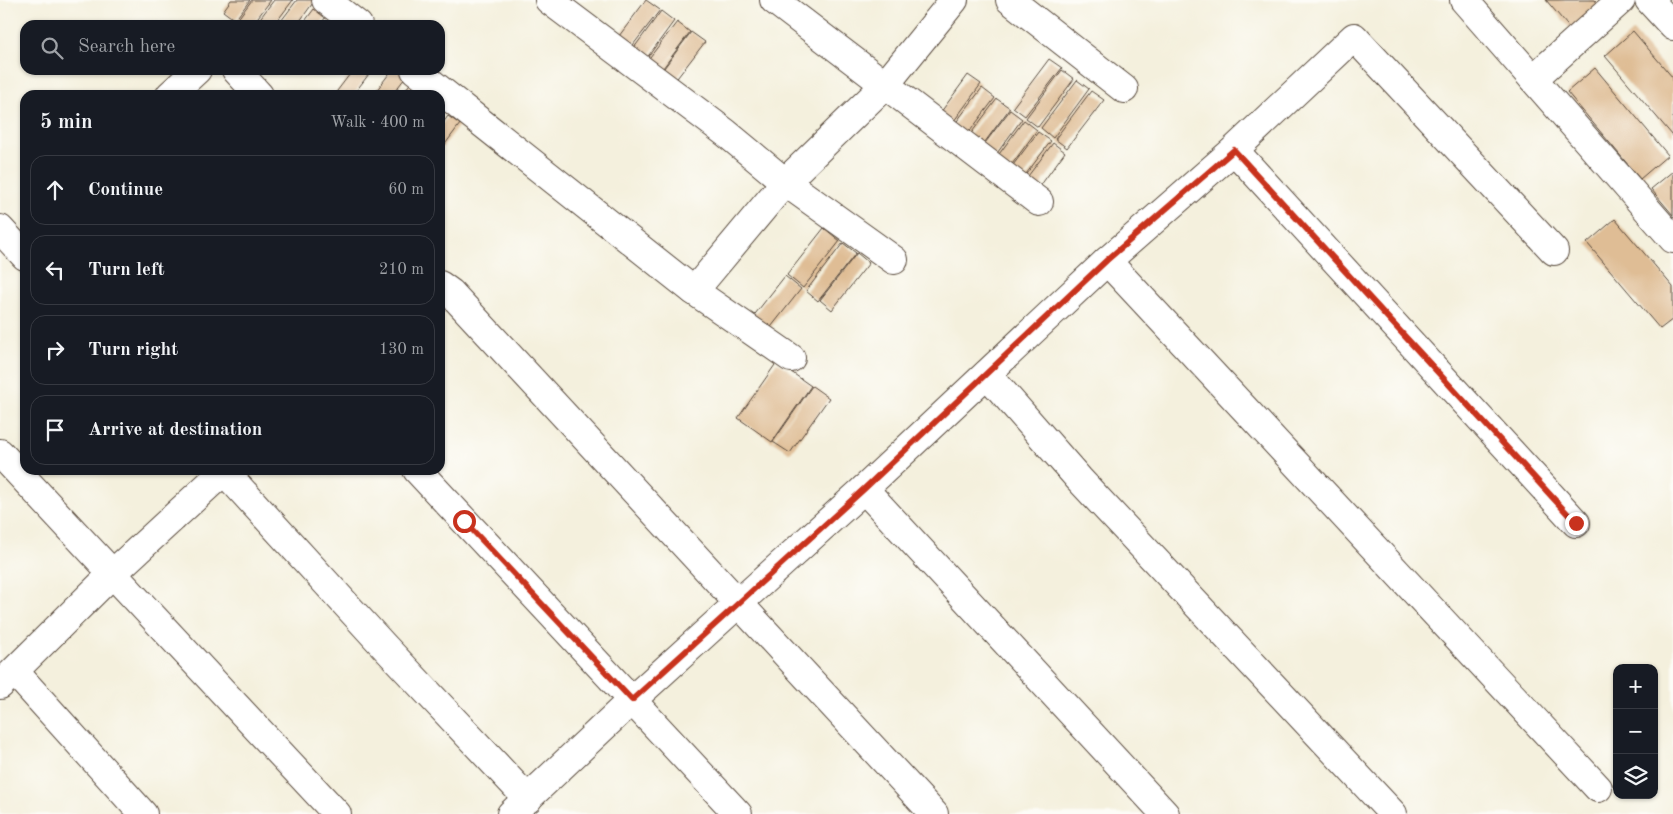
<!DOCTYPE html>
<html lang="en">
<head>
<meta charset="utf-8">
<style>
	body { margin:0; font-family:"Old Standard TT",serif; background:#242831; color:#f1f3f6 }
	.controls { position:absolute; right:15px; bottom:15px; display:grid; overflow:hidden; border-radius:10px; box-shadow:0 1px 4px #0004 }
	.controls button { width:45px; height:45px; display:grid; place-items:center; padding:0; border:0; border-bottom:1px solid #363941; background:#171b24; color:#f1f3f6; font:25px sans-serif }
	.stop { position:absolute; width:15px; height:15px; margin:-11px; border:4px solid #c8321e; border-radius:50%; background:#fff }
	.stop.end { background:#c8321e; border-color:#fff; box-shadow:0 1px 5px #0008 }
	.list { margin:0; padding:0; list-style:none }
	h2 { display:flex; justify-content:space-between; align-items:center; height:65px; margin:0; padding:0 20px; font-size:21px }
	h2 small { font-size:16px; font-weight:400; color:#9ea1a6 }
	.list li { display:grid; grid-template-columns:32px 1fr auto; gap:15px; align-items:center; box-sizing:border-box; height:70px; margin:0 10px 10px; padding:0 10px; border:1px solid #363941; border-radius:15px }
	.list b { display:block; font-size:19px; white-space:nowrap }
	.list em { font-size:16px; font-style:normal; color:#9ea1a6 }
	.icon { flex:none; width:28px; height:28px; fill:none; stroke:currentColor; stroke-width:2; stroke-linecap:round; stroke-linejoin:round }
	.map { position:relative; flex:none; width:1673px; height:814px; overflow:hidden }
	.search { position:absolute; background:#171b24; box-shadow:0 1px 4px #0004; left:20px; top:20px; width:425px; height:55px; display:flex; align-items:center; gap:12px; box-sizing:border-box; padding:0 18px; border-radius:15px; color:#9ea1a6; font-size:19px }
	.panel { position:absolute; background:#171b24; box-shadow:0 1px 4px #0004; left:20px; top:90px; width:425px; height:385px; border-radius:15px }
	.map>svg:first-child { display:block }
	.building { fill:#dfbd95 }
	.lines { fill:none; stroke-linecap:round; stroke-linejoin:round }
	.minor-casing { stroke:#57483b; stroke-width:30 }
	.minor { stroke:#fff; stroke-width:28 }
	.route { stroke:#c8321e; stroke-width:6 }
</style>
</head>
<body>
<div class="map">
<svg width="1673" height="814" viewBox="0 0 1673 814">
	<rect width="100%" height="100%" fill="#fdfcf7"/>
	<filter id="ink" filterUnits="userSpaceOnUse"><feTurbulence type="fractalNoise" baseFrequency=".02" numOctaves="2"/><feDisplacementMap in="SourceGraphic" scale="10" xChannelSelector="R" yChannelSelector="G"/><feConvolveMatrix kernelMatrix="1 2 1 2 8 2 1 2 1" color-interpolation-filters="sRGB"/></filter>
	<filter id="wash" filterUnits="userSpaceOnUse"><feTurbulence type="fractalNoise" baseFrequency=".0096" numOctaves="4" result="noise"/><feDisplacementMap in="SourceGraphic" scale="20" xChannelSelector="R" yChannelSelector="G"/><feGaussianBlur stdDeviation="1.12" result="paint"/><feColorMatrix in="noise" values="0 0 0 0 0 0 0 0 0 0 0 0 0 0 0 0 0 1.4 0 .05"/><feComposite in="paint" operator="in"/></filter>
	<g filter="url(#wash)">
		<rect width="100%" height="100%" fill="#f4f0dd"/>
		<g id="blocks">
			<g class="building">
				<path d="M231,0H250L235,20L223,11Z"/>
				<path d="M252,0H271L252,25H243L237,20Z"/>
				<path d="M274,0H293L274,25H255Z"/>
				<path d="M297,0H315L297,25H278Z"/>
				<path d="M646,0L660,10L626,54L613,44Z"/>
				<path d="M1546,0H1595L1600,7L1572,31Z"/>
				<path d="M320,1L331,10L320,25H302Z"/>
				<path d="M661,11L674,21L641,66L628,56Z"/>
				<path d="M677,22L690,32L657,76L643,66Z"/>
				<path d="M1633,31L1673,78V136L1605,56Z"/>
				<path d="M691,32L705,42L671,86L658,76Z"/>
				<path d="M1049,59L1062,68L1025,116L1013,107Z"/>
				<path d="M1595,68L1668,155L1640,179L1567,92Z"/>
				<path d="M353,70H372L353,95H334Z"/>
				<path d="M392,70H403L408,74L392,95H373Z"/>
				<path d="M1062,70L1074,79L1038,127L1026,118Z"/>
				<path d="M968,75L981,84L951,125L938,116Z"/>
				<path d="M414,78L426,87L420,95H402Z"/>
				<path d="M1077,80L1089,89L1053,138L1041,128Z"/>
				<path d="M982,88L995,98L964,139L951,129Z"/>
				<path d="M1091,91L1104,100L1067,148L1055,139Z"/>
				<path d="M997,99L1010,108L979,150L966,140Z"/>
				<path d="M1010,110L1022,119L992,160L979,151Z"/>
				<path d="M448,116L460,124L440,151V127Z"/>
				<path d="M1024,120L1037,130L1007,171L994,161Z"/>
				<path d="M1038,132L1051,141L1020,182L1007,173Z"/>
				<path d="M1053,143L1065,152L1035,193L1022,184Z"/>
				<path d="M1673,171V215L1651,189Z"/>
				<path d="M1615,219L1673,287V319L1660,329L1587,243Z"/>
				<path d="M824,228L840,241L803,288L787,275Z"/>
				<path d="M843,243L856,253L818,301L806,291Z"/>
				<path d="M857,253L869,263L832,310L820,300Z"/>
				<path d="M785,276L801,289L764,336L748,323Z"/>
				<path d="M777,362L811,386L772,442L738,418Z"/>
				<path d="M812,386L829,398L790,453L773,442Z"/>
			</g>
		</g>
	</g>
	<g filter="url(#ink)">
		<use href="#blocks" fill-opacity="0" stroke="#57483b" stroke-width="1"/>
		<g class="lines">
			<g class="minor-casing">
				<g id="minor">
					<path d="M326,0L358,25"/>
					<path d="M549,0L726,133L785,182L894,260"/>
					<path d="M774,0L1039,202"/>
					<path d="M1010,0L1124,89"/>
					<path d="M1464,0L1673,239"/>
					<path d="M1649,0L1673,26"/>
					<path d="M236,70L259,95"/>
					<path d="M415,70L694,291"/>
					<path d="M1533,79L1621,0"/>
					<path d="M170,95L197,70"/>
					<path d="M1234,150L1576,523"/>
					<path d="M0,229L25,256"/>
					<path d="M1107,261L1598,788"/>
					<path d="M440,285L451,293L934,814"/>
					<path d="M791,358L694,291L785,182L885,85L954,0"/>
					<path d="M987,374L1079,479L1393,814"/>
					<path d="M0,453L337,814"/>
					<path d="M223,470L383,645L528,799"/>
					<path d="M417,470L738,814"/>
					<path d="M864,489L1165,814"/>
					<path d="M15,672L143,814"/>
					<path d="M0,685L112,574L225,470"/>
					<path d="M511,814L632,700L864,489L1107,261L1234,150L1354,37L1554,251"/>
				</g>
			</g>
			<use href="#minor" class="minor"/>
		</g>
	</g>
	<g class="lines" filter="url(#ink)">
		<path class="route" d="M464,521L632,700L864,489L1107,260L1234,150L1576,523"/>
	</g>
</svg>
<div class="controls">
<button>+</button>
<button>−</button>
<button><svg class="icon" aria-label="layers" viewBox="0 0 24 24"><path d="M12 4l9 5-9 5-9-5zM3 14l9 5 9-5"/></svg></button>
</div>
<div class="stop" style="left:464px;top:521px"></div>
<div class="stop end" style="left:1576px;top:523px"></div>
<div class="search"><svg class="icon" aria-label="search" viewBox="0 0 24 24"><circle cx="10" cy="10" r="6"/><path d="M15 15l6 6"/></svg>Search here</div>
<section class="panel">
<h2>5 min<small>Walk · 400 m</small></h2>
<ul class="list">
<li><svg class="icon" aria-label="ahead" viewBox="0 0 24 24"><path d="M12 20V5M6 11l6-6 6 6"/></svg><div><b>Continue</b></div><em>60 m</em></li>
<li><svg class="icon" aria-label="left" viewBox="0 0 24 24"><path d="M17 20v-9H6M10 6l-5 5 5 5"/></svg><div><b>Turn left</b></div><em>210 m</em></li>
<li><svg class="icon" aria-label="right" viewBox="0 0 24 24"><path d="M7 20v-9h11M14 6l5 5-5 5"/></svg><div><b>Turn right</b></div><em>130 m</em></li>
<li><svg class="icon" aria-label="arrive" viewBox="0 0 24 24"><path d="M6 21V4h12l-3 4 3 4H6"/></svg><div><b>Arrive at destination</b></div></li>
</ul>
</section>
</div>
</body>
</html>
